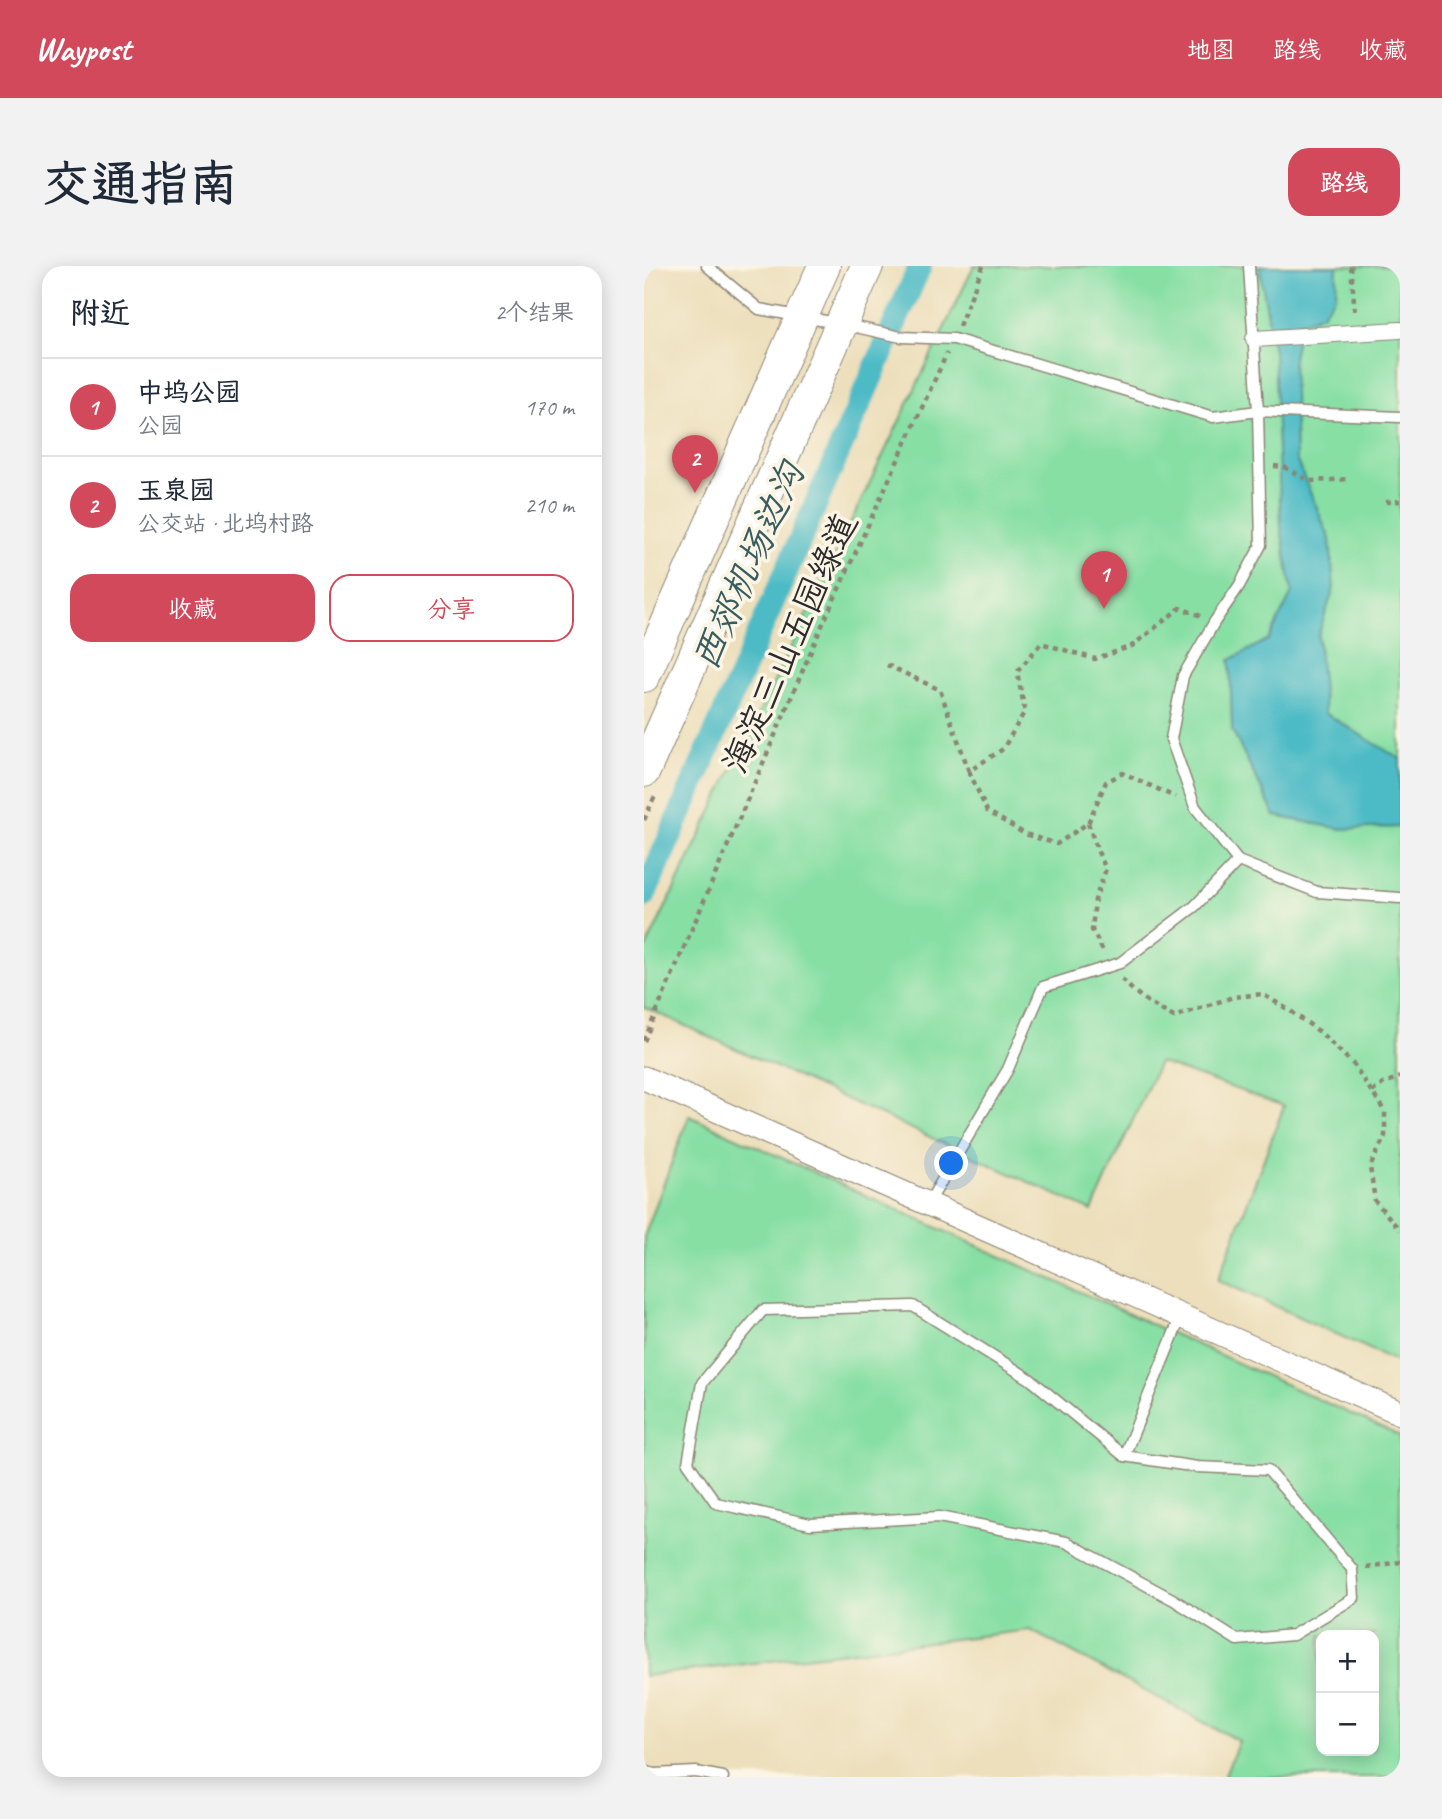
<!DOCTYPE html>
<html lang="zh">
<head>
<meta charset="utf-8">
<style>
	body { margin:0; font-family:Caveat,"LXGW WenKai TC",sans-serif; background:#f2f2f3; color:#1f2937 }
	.controls { position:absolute; right:21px; bottom:21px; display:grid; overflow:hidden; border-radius:14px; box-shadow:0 4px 18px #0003 }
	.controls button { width:63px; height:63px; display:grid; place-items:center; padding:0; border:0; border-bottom:2px solid #e0e1e3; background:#fff; color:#1f2937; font:35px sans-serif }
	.you { position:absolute; left:308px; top:898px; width:24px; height:24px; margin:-18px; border:5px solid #fff; border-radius:50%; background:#1a73e8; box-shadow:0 0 0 10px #1a73e833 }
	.badge { display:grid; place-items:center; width:46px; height:46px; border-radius:50%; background:#d1495b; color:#fff; font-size:23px; font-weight:700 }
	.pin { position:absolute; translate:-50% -58px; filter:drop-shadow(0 2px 4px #0008) }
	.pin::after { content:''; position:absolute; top:37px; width:24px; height:21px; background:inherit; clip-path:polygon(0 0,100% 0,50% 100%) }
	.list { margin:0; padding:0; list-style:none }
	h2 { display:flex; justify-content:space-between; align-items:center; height:91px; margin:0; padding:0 28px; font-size:30px }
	h2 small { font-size:23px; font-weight:400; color:#747a83 }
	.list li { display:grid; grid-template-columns:46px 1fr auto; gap:21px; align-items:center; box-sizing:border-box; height:98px; padding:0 28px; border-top:2px solid #e0e1e3 }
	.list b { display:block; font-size:26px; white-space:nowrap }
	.list p { margin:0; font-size:23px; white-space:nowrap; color:#747a83 }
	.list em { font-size:23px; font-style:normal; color:#747a83 }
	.actions { display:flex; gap:14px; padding:21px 28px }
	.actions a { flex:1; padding:16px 0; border:2px solid #d1495b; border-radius:21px; text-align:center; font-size:24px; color:#d1495b }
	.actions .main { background:#d1495b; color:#fff }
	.map { position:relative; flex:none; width:756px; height:1511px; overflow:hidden; border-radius:21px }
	header { display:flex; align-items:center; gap:42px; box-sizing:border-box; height:98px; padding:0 35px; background:#d1495b; color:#fff }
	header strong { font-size:33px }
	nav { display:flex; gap:38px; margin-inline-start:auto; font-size:24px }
	.intro { display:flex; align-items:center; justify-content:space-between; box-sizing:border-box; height:168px; padding:0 42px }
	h1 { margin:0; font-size:49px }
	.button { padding:18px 32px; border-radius:21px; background:#d1495b; color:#fff; font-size:24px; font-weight:700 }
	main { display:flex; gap:42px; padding:0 42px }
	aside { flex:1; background:#fff; border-radius:21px; box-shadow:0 4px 18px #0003 }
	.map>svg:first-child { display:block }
	.green { fill:#87dfa4; stroke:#598568; stroke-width:2; fill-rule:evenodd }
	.water { fill:#4dbbc6; stroke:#3c7378; stroke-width:2 }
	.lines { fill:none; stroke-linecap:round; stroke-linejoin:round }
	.canal { stroke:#4dbbc6; stroke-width:24 }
	.service-casing { stroke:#8c8574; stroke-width:13 }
	.pedestrian-casing { stroke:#8c8574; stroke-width:18 }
	.minor-casing { stroke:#8c8574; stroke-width:25 }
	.secondary-casing { stroke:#8c8574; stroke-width:34 }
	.path { stroke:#8c8574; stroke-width:4.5; stroke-dasharray:5 5; stroke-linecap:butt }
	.service { stroke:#fff; stroke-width:10 }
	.pedestrian { stroke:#fff; stroke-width:16 }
	.minor { stroke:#fff; stroke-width:23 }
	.secondary { stroke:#fff; stroke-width:32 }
	.labels { text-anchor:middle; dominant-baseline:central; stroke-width:7; stroke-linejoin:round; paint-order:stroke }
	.street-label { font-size:35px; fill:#2b2b2b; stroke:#fcf5e5 }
	.water-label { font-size:37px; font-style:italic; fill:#375d61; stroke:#fcf5e5 }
</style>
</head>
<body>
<header>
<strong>Waypost</strong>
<nav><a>地图</a><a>路线</a><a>收藏</a></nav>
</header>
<div class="intro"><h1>交通指南</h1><a class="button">路线</a></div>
<main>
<aside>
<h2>附近<small>2个结果</small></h2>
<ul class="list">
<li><span class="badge">1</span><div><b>中坞公园</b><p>公园</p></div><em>170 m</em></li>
<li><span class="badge">2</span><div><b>玉泉园</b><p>公交站 · 北坞村路</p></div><em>210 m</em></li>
</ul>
<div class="actions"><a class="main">收藏</a><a>分享</a></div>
</aside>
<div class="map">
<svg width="756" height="1511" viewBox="0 0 756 1511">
	<rect width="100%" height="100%" fill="#fcf5e5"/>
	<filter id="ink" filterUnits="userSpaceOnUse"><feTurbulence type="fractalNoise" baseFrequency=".0143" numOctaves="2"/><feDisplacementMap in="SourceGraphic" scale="14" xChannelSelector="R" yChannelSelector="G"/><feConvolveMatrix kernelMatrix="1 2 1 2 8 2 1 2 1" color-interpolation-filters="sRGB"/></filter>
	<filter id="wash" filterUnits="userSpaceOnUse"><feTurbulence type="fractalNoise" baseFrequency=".00686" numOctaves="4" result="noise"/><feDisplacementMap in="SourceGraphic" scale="28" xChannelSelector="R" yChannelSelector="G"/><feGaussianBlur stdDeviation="1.57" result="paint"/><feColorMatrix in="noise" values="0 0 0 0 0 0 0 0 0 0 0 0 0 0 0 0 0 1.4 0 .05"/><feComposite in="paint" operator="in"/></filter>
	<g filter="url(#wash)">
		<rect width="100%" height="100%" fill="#eddfbc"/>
		<g class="green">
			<path d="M330,0H756V1097L574,1014L640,840L515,796L448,945L0,741V686Z"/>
			<path d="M45,850L756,1170V1511H580L595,1475L386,1364L0,1410V971ZM677,1369H730V1485H677Z"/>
		</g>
		<path class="water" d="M615,0H693L692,29L678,48L656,57L649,92L652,193L686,273L690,322L674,370L681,447L756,493V561L698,563L631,550L588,464L586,394L625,373L648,327L637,261L630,85Z"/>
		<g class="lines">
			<path class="canal" d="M0,630L276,0"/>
		</g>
	</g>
	<g filter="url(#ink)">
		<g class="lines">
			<g class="service-casing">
				<g id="service">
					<path d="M63,0L115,43L198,58L257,71L310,73L569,151L614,145L756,151"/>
					<path d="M605,0L614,145L617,279L595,320L571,355L539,410L527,473L551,541L594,595L673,626L756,632"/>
					<path d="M284,938L364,803L399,721L476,697L551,640L594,595"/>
					<path d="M480,1190L553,1201L624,1204L708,1303L710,1332L649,1369L593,1374L530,1334L422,1276L295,1251L166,1258L72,1237L44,1197L58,1117L119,1044L269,1040L386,1113L480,1190L537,1050"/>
					<path d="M0,1505L10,1508L52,1506L79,1511"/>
				</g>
			</g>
			<g class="pedestrian-casing">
				<path id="pedestrian" d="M610,73L756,64"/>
			</g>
			<g class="minor-casing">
				<path id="minor" d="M0,812L756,1147"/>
			</g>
			<g class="secondary-casing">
				<g id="secondary">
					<path d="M0,410L180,0"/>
					<path d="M0,505L223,0"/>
				</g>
			</g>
			<g class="path">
				<path d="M707,0L711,48"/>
				<path d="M315,60L339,0"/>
				<path d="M630,200L640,201L666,215L704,213"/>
				<path d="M742,236L756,235"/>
				<path d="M243,399L296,424L325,505L359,483L381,445L373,406L397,377L451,393L488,380L536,342L557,350"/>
				<path d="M325,505L343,545L381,568L413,578L444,557L462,516L479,507L531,531"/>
				<path d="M0,554L11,530"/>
				<path d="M444,557L454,586L462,603L451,634L448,664L459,685"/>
				<path d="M478,713C492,730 510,740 530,751L589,731L618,728L645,744L676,766L710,799L741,846V870L726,901L731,935L756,964"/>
				<path d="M0,775L176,364L303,87"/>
				<path d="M728,826L740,817L756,811"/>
				<path d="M722,1301L756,1296"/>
			</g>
			<use href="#service" class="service"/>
			<use href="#pedestrian" class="pedestrian"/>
			<use href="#minor" class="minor"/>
			<use href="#secondary" class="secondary"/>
		</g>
	</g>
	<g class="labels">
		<g class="street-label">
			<text transform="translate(146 377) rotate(-66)">海淀三山五园绿道</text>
		</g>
		<g class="water-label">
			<text transform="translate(104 300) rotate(-66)">西郊机场边沟</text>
		</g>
	</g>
</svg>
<div class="controls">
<button>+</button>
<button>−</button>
</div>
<div class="you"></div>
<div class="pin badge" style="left:460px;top:343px">1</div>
<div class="pin badge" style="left:51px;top:227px">2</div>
</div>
</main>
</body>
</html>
